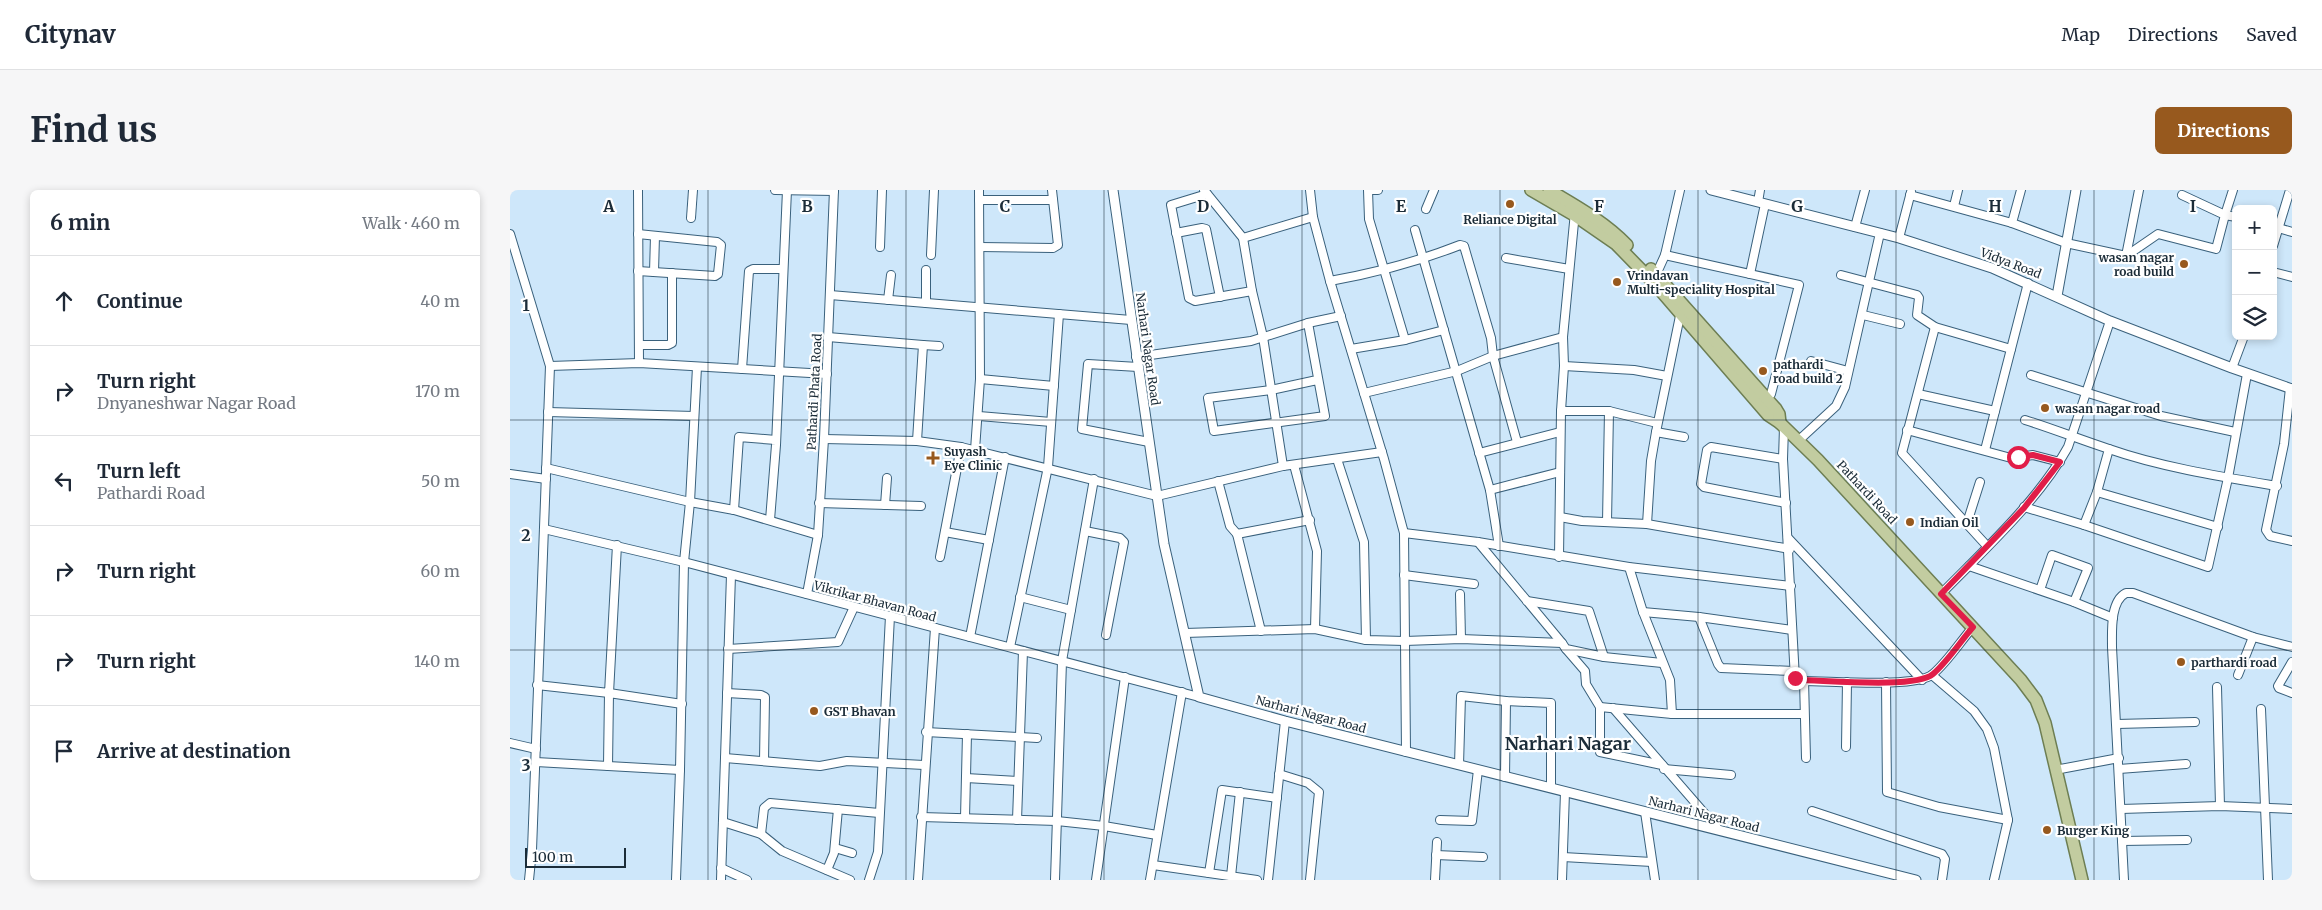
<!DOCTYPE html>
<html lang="en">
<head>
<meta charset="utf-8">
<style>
	body { margin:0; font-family:Merriweather,serif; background:#f6f6f7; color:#1f2937 }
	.controls { position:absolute; right:15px; top:15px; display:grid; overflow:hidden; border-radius:8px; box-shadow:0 2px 8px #0003 }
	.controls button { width:45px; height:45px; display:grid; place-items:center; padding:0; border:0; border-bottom:1px solid #e0e1e3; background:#fff; color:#1f2937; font:25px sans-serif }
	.scale { position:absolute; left:15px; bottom:12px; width:101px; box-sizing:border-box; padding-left:5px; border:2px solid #1b2c38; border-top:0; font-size:14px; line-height:18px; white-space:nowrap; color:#1b2c38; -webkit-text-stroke:4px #fff; paint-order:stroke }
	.stop { position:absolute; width:15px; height:15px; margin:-11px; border:4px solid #e11d48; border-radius:50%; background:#fff }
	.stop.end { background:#e11d48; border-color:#fff; box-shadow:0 1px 5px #0008 }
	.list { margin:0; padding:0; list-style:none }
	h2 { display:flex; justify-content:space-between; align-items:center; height:65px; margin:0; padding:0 20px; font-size:21px }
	h2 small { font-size:16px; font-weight:400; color:#747a83 }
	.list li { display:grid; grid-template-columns:32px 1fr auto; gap:15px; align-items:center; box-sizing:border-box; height:90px; padding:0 20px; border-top:1px solid #e0e1e3 }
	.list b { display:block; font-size:19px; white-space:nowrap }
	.list p { margin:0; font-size:16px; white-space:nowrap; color:#747a83 }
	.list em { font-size:16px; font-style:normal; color:#747a83 }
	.icon { flex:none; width:28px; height:28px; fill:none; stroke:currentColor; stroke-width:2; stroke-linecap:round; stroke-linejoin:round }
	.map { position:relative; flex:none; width:1782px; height:690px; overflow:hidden; border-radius:8px }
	header { display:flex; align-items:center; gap:30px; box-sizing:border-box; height:70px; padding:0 25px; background:#fff; border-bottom:1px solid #e0e1e3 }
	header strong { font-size:24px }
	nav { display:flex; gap:28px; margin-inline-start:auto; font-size:18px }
	.intro { display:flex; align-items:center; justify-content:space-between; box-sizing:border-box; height:120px; padding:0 30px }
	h1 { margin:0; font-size:35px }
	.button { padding:12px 22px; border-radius:8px; background:#97591e; color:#fff; font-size:18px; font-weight:700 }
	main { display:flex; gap:30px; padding:0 30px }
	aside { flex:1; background:#fff; border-radius:8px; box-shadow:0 2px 8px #0003 }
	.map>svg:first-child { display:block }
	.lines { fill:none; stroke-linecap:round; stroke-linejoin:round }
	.minor-casing { stroke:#3a617c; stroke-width:10 }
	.tertiary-casing { stroke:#3a617c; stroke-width:11 }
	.primary-casing { stroke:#6d7e53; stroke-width:14 }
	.minor { stroke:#fff; stroke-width:8 }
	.tertiary { stroke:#fff; stroke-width:9 }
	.primary { stroke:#c2cca0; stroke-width:11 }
	.route { stroke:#e11d48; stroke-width:6 }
	.grid { fill:none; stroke:#1b2c38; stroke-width:1; stroke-opacity:0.55 }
	.poi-dot { fill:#97591e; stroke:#fff; stroke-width:2 }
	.labels { text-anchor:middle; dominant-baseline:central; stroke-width:4.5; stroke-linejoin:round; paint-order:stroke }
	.poi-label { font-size:12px; font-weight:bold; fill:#1b2c38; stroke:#fff; text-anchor:start }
	.street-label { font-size:12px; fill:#1b2c38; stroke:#fff }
	.district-label { font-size:18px; font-weight:bold; fill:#1b2c38; stroke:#fff }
	.grid-label { font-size:16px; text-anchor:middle; font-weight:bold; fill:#1b2c38; stroke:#fff; stroke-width:4.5; stroke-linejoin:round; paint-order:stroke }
</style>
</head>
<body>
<header>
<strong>Citynav</strong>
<nav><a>Map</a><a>Directions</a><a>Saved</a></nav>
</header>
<div class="intro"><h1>Find us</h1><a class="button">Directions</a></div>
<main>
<aside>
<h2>6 min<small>Walk · 460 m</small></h2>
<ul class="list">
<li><svg class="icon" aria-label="ahead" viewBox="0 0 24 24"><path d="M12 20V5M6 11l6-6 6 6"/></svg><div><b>Continue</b></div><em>40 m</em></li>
<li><svg class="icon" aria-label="right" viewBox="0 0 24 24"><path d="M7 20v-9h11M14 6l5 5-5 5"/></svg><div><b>Turn right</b><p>Dnyaneshwar Nagar Road</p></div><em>170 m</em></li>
<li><svg class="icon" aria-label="left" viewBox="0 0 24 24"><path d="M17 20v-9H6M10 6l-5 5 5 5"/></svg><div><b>Turn left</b><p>Pathardi Road</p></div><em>50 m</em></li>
<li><svg class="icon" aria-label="right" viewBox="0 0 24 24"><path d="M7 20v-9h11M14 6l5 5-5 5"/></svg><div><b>Turn right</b></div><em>60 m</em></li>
<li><svg class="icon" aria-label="right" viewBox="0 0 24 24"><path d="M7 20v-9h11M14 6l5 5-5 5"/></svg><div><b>Turn right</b></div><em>140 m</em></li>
<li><svg class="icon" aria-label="arrive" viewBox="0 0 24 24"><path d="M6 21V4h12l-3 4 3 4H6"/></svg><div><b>Arrive at destination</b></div></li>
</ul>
</aside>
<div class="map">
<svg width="1782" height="690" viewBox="0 0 1782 690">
	<rect width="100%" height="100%" fill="#cee7fa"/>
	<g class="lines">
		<g class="minor-casing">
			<g id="minor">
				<path d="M128,0L129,173"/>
				<path d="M265,0L324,1"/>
				<path d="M694,0L733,48L742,101L753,147L773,276"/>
				<path d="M800,0L803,27L820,91L874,269L894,343L896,562"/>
				<path d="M858,0L859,29L895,150"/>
				<path d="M860,0H868"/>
				<path d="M1511,0L1502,33L1556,53L1616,66L1629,0"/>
				<path d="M1723,0L1715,25L1726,27"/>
				<path d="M697,4L661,15L679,108L685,111L742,101"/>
				<path d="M1400,5L1502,33"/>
				<path d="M469,10H543"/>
				<path d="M1248,12L1250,0"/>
				<path d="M1444,16L1448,0"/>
				<path d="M916,19L924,0"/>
				<path d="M181,28L183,0"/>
				<path d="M1345,37L1355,0"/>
				<path d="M1765,37L1782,42"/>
				<path d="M905,40L980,300L989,356"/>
				<path d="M666,43L692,38L696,39L710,107"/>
				<path d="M0,44L40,176L22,660L19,690"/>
				<path d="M128,44L207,52L211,55L208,84L205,86L128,81"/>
				<path d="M733,48L803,27"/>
				<path d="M1389,48L1401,2"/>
				<path d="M1763,56L1780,0"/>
				<path d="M370,57L372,0"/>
				<path d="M470,57L543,58L548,55L542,0"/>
				<path d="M421,65L424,0"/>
				<path d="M1155,65L1289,95L1261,204L1254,212"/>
				<path d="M1616,66L1648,44L1706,59L1715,25L1672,5"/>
				<path d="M996,68L1059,79"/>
				<path d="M144,82L145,46"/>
				<path d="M1763,82L1782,87"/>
				<path d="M1240,84L1255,14"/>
				<path d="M1331,85L1407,105L1409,108L1407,125L1425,137L1501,159"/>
				<path d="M1145,87L1155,65L1170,0"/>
				<path d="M820,91C865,83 907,72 950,55L954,56L981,148L983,166L1007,252"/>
				<path d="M320,105L621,130"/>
				<path d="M378,110L381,85"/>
				<path d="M416,113V80"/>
				<path d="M1353,125L1390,134"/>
				<path d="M798,133L815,226L704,241L698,208L761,200L807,190"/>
				<path d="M1425,137L1392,263L1477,356"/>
				<path d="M318,147L413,155L407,251"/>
				<path d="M129,155H158L162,153V83"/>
				<path d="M413,155L429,156"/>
				<path d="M841,159L895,150L934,140"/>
				<path d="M626,167L741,151L798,133L831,126"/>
				<path d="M1301,171L1338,181"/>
				<path d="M40,176L129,173L317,184"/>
				<path d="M1054,176L1124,180L1157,186"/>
				<path d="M628,177L578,174L572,239L639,252"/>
				<path d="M1722,178L1734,146"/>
				<path d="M232,179L239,81L243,79H273"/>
				<path d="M1521,185L1651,226L1725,242"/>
				<path d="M470,189L544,196"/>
				<path d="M1780,198L1774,254L1756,340L1760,346L1782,351"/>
				<path d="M854,203L947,181L983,166L1053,147"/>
				<path d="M1408,204L1485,221"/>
				<path d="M1051,221H1099L1147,233"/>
				<path d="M38,222L184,226"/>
				<path d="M469,226L541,232"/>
				<path d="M1515,230C1544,239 1571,250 1599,259C1650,277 1713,287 1767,296"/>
				<path d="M1274,237L1273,269L1285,489L1288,491C1314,490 1406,499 1423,484C1438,471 1450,452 1463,437"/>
				<path d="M1397,240L1501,268L1523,265L1550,272"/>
				<path d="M1146,242L1174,247"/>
				<path d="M314,249L407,251L451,257L647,306L773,276L872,262"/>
				<path d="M1288,251L1326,216L1335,197L1370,43"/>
				<path d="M465,260L470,189L469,0"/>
				<path d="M1475,260L1518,93"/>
				<path d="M969,263L1050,242"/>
				<path d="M827,269L854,352L856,450"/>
				<path d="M1273,269L1201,257L1197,260L1191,294L1194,297L1276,313"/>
				<path d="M784,275L807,361L805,439"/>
				<path d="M36,278L180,312L224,320L308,345"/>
				<path d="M0,284L36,289"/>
				<path d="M708,291L720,336L727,344"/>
				<path d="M980,300L1050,282"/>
				<path d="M1587,302L1708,337"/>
				<path d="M309,313L411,316"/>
				<path d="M375,315L377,288"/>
				<path d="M1514,317L1574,335L1698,377L1718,288L1737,184"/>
				<path d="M224,320L229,247L266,250"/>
				<path d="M1050,327L1072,331L1137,334L1280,359"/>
				<path d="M260,330L266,255L277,0"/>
				<path d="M1097,332L1099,221"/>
				<path d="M1457,333L1470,292"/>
				<path d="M1137,334L1141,271L1146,242L1171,121"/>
				<path d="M1574,335L1587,302L1599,259"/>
				<path d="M34,339L174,372L689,507"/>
				<path d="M575,341L610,348L614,352L596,445"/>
				<path d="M435,342L479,350"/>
				<path d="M894,343L968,352L1119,377L1281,396"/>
				<path d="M1278,348L1412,490"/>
				<path d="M968,352L1052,453"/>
				<path d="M430,367L451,257"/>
				<path d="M1049,367L1051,221L1054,176L1053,147L1065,22"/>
				<path d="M1459,376L1564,412L1603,428"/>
				<path d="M1119,377L1133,422L1160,490L1162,524"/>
				<path d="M894,385L964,394"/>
				<path d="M1530,400L1542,365L1578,378L1564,412"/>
				<path d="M297,404L308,345L314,249L324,0"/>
				<path d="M950,404L951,449"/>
				<path d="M1431,404C1474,360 1528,311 1558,257L1600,131"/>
				<path d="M510,407L561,420"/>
				<path d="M1017,411L1079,421L1094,467"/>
				<path d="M1133,422L1189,427L1282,440"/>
				<path d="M1189,427L1208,474L1211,478L1283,481"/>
				<path d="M751,441L727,344L800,330"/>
				<path d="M675,443L805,439L856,450L895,451L951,449L1052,453L1056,459L1094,467L1152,473"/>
				<path d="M460,447L495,267"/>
				<path d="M500,457L538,277L549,124"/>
				<path d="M218,459L328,452L344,417"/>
				<path d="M1056,459L1075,481L1076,494L1090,517V562L1152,575"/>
				<path d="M1782,472L1768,496L1769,498L1782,503"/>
				<path d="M1422,485L1464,521L1477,539L1484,558L1498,630L1484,690"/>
				<path d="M1728,485L1743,447"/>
				<path d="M1294,490L1296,568"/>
				<path d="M1376,492L1377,602L1429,617L1498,630"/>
				<path d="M27,495L99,503L107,355"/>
				<path d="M1707,497L1710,616"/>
				<path d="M217,503L251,505L255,507L254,571"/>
				<path d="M1090,517L1162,524H1294"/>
				<path d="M1103,518L1209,640"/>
				<path d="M1751,519L1758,690"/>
				<path d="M1607,534L1685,532"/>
				<path d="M416,542L527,548"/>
				<path d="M0,553L26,559"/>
				<path d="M1336,557L1337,492"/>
				<path d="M215,568L310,576L337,571L414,575"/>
				<path d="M26,572L170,580L174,372L180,312L187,177"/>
				<path d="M949,575L951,506L996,511L1041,513V598"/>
				<path d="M98,576L99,503L172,514"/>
				<path d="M1154,579L1221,585"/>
				<path d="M1609,579L1676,574"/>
				<path d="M1545,580L1609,568"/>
				<path d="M769,584L798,593L809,602L800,690"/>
				<path d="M995,587L996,511"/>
				<path d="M456,588L508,591"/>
				<path d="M1611,619L1710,616L1782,619"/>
				<path d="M1302,621L1432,664L1435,669L1432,690"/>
				<path d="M1135,622L1145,690"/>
				<path d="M411,627L547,631L594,636L647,645"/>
				<path d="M455,628L457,544"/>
				<path d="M507,630L513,461"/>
				<path d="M930,630L962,631L968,580"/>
				<path d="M213,632L251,644L272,661L340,690"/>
				<path d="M251,644L254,618L260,613L369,623"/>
				<path d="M1612,651L1677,650"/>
				<path d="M325,658L342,663"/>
				<path d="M926,665L973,667"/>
				<path d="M1053,667L1142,672"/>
				<path d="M643,675L747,690"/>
				<path d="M211,678L237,690"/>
				<path d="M317,680L324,663L328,619"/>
				<path d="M699,683L712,600L767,608"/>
				<path d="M721,686L730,602"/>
				<path d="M166,690L170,580"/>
				<path d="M211,690L221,385"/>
				<path d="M359,690L368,662L380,426"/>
				<path d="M408,690L425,438"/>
				<path d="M545,690L552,471L584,289"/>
				<path d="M586,690L615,487"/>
				<path d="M640,690L672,502"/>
				<path d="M758,690L775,531"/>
				<path d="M925,690L927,652"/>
				<path d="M1052,690L1055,602"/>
				<path d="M1614,690L1602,457C1602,441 1600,411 1616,403H1623L1743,447L1782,457"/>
			</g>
		</g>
		<g class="tertiary-casing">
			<g id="tertiary">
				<path d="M603,0L654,354L689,507L775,531L1406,690"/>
				<path d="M1201,0L1389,48L1482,78L1600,131L1722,178L1782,199"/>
				<path d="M1547,106L1566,0"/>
			</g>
		</g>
		<g class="primary-casing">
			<g id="primary">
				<path d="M1021,0L1064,25L1106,54L1144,93L1258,225L1270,233L1308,270L1511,490L1526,510L1535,533L1572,690"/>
				<path d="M1039,0C1066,16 1095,32 1117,55"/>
				<path d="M1141,79L1266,219L1269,224L1270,233"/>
			</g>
		</g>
		<use href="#minor" class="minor"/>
		<use href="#tertiary" class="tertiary"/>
		<use href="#primary" class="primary"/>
	</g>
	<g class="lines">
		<path class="route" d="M1285,488L1288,490C1314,490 1406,499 1423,484C1438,471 1450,452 1463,437L1431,404L1514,318L1550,272L1523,265L1508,267"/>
	</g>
	<path class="grid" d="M198,0V690M396,0V690M594,0V690M792,0V690M990,0V690M1188,0V690M1386,0V690M1584,0V690M0,230H1782M0,460H1782"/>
	<g class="poi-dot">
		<circle cx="1000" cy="14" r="5"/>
		<circle cx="1674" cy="74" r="5"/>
		<circle cx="1107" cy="92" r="5"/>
		<circle cx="1253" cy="181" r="5"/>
		<circle cx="1535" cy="218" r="5"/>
		<path d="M420.5 260.5h5v5h5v5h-5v5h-5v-5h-5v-5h5z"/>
		<circle cx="1400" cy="332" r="5"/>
		<circle cx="1671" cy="472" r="5"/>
		<circle cx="304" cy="521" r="5"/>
		<circle cx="1537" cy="640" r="5"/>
	</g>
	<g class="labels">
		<g class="poi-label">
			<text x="1000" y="29" text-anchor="middle">Reliance Digital</text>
			<text x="1664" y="67" text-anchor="end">wasan nagar<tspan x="1664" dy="14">road build</tspan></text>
			<text x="1117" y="85">Vrindavan<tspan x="1117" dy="14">Multi-speciality Hospital</tspan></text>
			<text x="1263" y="174">pathardi<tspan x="1263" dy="14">road build 2</tspan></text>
			<text x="1545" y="218">wasan nagar road</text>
			<text x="434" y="261">Suyash<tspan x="434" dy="14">Eye Clinic</tspan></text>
			<text x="1410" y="332">Indian Oil</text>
			<text x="1681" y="472">parthardi road</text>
			<text x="314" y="521">GST Bhavan</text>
			<text x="1547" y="640">Burger King</text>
		</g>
		<g class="street-label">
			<text transform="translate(1501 73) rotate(21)">Vidya Road</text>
			<text transform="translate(638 159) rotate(82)">Narhari Nagar Road</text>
			<text transform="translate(304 202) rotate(-87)">Pathardi Phata Road</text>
			<text transform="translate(1357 302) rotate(47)">Pathardi Road</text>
			<text transform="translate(365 411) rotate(15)">Vikrikar Bhavan Road</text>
			<text transform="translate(801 524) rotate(15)">Narhari Nagar Road</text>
			<text transform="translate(1194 624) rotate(14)">Narhari Nagar Road</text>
		</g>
		<g class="district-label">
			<text x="1058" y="553">Narhari Nagar</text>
		</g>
	</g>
	<g class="grid-label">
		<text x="99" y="22">A</text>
		<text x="297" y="22">B</text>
		<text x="495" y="22">C</text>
		<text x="693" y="22">D</text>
		<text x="891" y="22">E</text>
		<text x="1089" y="22">F</text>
		<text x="1287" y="22">G</text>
		<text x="1485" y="22">H</text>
		<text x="1683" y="22">I</text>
		<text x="16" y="121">1</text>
		<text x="16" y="351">2</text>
		<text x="16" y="581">3</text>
	</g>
</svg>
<div class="controls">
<button>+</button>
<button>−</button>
<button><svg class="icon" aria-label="layers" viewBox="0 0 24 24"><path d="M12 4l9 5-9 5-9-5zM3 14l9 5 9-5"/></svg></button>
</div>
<div class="scale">100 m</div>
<div class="stop" style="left:1508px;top:267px"></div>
<div class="stop end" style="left:1285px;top:488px"></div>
</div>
</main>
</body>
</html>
